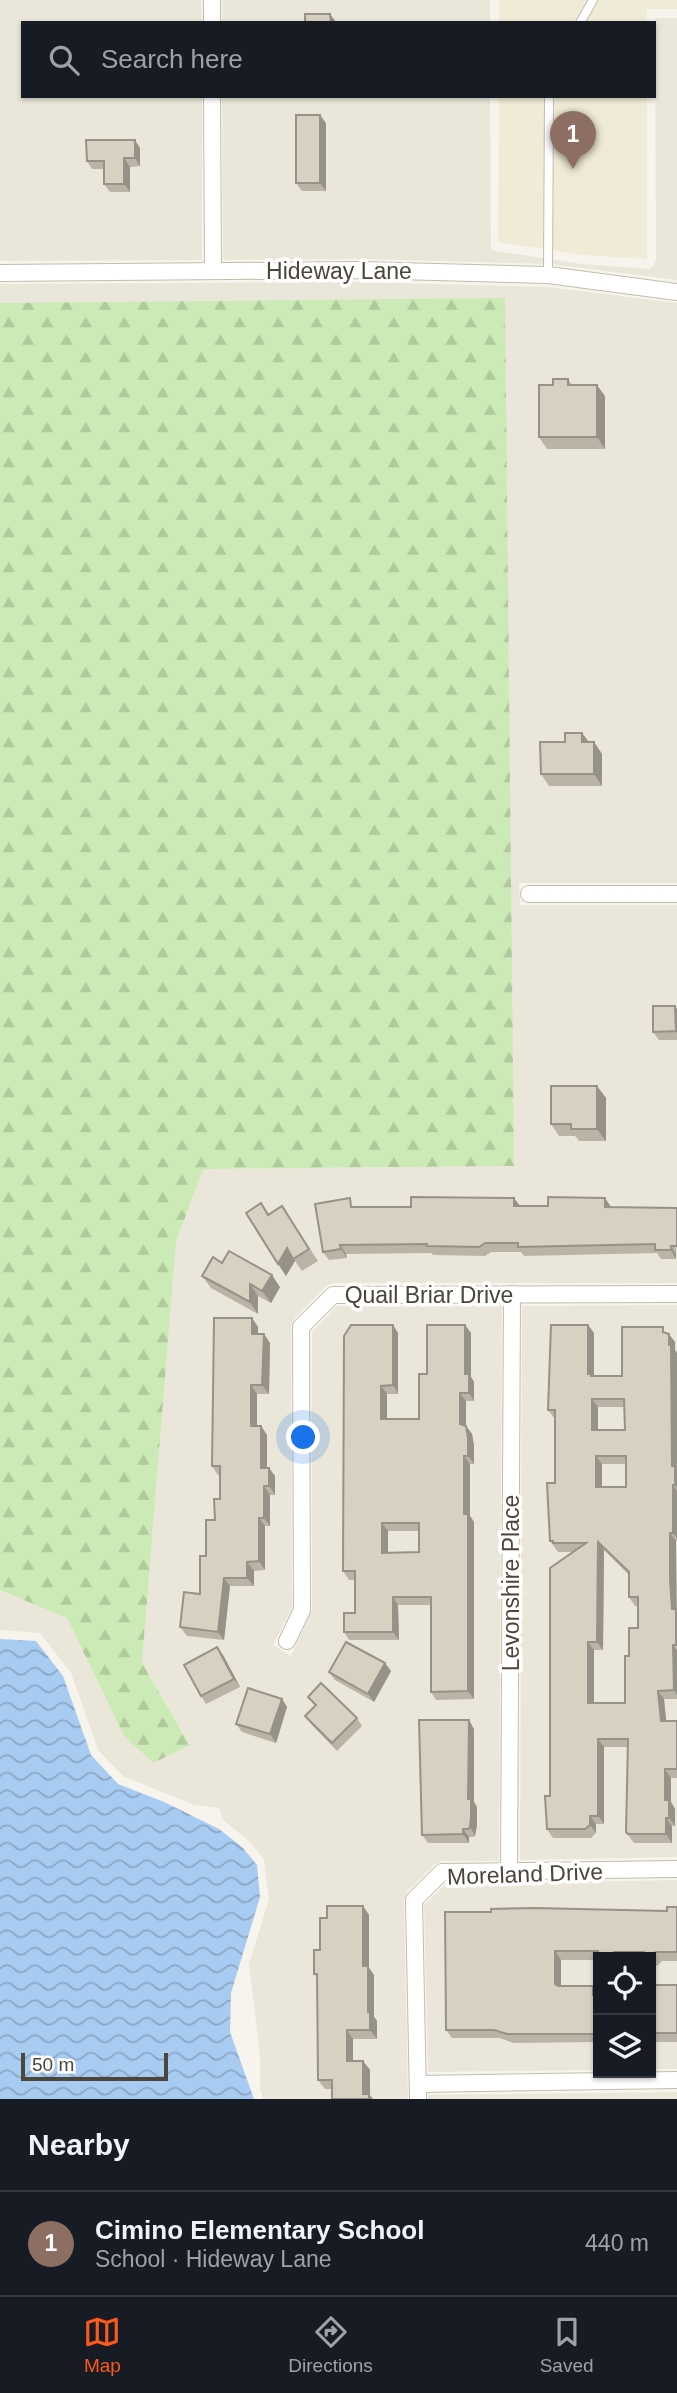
<!DOCTYPE html>
<html lang="en">
<head>
<meta charset="utf-8">
<style>
	body { margin:0; font-family:Arial,sans-serif; background:#242831; color:#f1f3f6 }
	.controls { position:absolute; right:21px; bottom:21px; display:grid; overflow:hidden; border-radius:0px; box-shadow:0 2px 5px #0004 }
	.controls button { width:63px; height:63px; display:grid; place-items:center; padding:0; border:0; border-bottom:2px solid #363941; background:#171b24; color:#f1f3f6; font:35px sans-serif }
	.scale { position:absolute; left:21px; bottom:18px; width:147px; box-sizing:border-box; padding-left:7px; border:4px solid #4b4639; border-top:0; font-size:19px; line-height:24px; white-space:nowrap; color:#4b4639; -webkit-text-stroke:5px #fff; paint-order:stroke }
	.you { position:absolute; left:304px; top:1438px; width:24px; height:24px; margin:-18px; border:5px solid #fff; border-radius:50%; background:#1a73e8; box-shadow:0 0 0 10px #1a73e833 }
	.badge { display:grid; place-items:center; width:46px; height:46px; border-radius:50%; background:#fc591c; color:#fff; font-size:23px; font-weight:700 }
	.pin { position:absolute; translate:-50% -58px; filter:drop-shadow(0 2px 4px #0008) }
	.pin::after { content:''; position:absolute; top:37px; width:24px; height:21px; background:inherit; clip-path:polygon(0 0,100% 0,50% 100%) }
	.list { margin:0; padding:0; list-style:none }
	h2 { display:flex; justify-content:space-between; align-items:center; height:91px; margin:0; padding:0 28px; font-size:30px }
	h2 small { font-size:23px; font-weight:400; color:#9ea1a6 }
	.list li { display:grid; grid-template-columns:46px 1fr auto; gap:21px; align-items:center; box-sizing:border-box; height:105px; padding:0 28px; border-top:2px solid #363941 }
	.list b { display:block; font-size:26px; white-space:nowrap }
	.list p { margin:0; font-size:23px; white-space:nowrap; color:#9ea1a6 }
	.list em { font-size:23px; font-style:normal; color:#9ea1a6 }
	.icon { flex:none; width:38px; height:38px; fill:none; stroke:currentColor; stroke-width:2; stroke-linecap:round; stroke-linejoin:round }
	.map { position:relative; flex:none; width:677px; height:2099px; overflow:hidden }
	.search { position:absolute; background:#171b24; box-shadow:0 2px 5px #0004; left:21px; right:21px; top:21px; height:77px; display:flex; align-items:center; gap:18px; box-sizing:border-box; padding:0 24px; border-radius:0px; color:#9ea1a6; font-size:26px }
	.sheet { height:196px; background:#171b24 }
	nav { display:flex; justify-content:space-around; align-items:center; box-sizing:border-box; height:98px; border-top:2px solid #363941; background:#171b24; font-size:19px; color:#9ea1a6 }
	nav a { display:grid; justify-items:center; gap:4px }
	nav .on { color:#fc591c }
	.map>svg:first-child { display:block }
	.residential { fill:#eae7da }
	.education { fill:#efebd6 }
	.forest { fill:url(#forest-firs) }
	.water { fill:url(#water-waves) }
	.lines { fill:none; stroke-linecap:round; stroke-linejoin:round }
	.service-casing { stroke:#c2bdae; stroke-width:10 }
	.minor-casing { stroke:#c2bdae; stroke-width:18 }
	.service { stroke:#fff; stroke-width:8 }
	.minor { stroke:#fff; stroke-width:16 }
	.wall { fill:#bab4a6; fill-rule:evenodd }
	.shaded-wall { fill:#979287 }
	.building { fill:#d8d1c1; stroke:#979287; stroke-width:2; fill-rule:evenodd }
	.labels { text-anchor:middle; dominant-baseline:central; stroke-width:7; stroke-linejoin:round; paint-order:stroke }
	.street-label { font-size:23px; fill:#4b4639; stroke:#fff }
</style>
</head>
<body>
<div class="map">
<svg width="677" height="2099" viewBox="0 0 677 2099">
	<defs>
		<pattern id="forest-firs" width="22" height="20" patternUnits="userSpaceOnUse" patternTransform="scale(1.75)"><rect width="22" height="20" fill="#cbeab5"/><path d="M5 1l3.5 6h-7zM16 11l3.5 6h-7z" fill="#b0ca9c"/></pattern>
		<pattern id="water-waves" width="16" height="10" patternUnits="userSpaceOnUse" patternTransform="scale(1.75)"><rect width="16" height="10" fill="#a8cbf2"/><path d="M0 5q4-4 8 0t8 0" fill="none" stroke="#8ba7c5"/></pattern>
	</defs>
	<rect width="100%" height="100%" fill="#f6f4ec"/>
	<g class="residential">
		<path d="M0,0H201L202,23H23V96H202V260L0,261Z"/>
		<rect x="222" y="0" width="268" height="23"/>
		<path d="M655,18H677V280L549,264L361,259L223,260L222,96H490L491,248L495,251L582,264L650,269L654,265L656,259Z"/>
		<path d="M361,282L548,287L677,303V883H519L520,905H677V1283H333L326,1286L295,1318L291,1327L292,1608L273,1645L291,1656L312,1610V1332L337,1306H502L499,1861H442L435,1864L407,1892L404,1900L408,2099H263L260,2088V2055L249,1964L269,1899L264,1859L250,1842L223,1820L219,1808L194,1805L123,1776L98,1750L71,1673L40,1633L0,1630V1590L67,1618L124,1736L153,1763L190,1744L142,1663L176,1242L203,1169L514,1166L0,303V284Z"/>
		<path d="M677,1305V1857L520,1860L522,1306Z"/>
		<path d="M677,1880V2069H651V1957H598V2070L428,2072L424,1905L446,1884Z"/>
		<path d="M677,2092V2099H428V2095Z"/>
	</g>
	<g class="education">
		<path d="M499,0H677V9H647V23H499Z"/>
		<path d="M499,96H647V259L582,255L498,242Z"/>
	</g>
	<path class="forest" d="M505,298L514,1166L203,1169L176,1242L142,1663L190,1745L153,1763L124,1736L67,1618L0,1590V303Z"/>
	<path class="water" d="M0,1639L36,1641L63,1676L91,1755L118,1784L164,1802L219,1829L243,1848L257,1865L260,1897L231,1993L230,2032L254,2099H0Z"/>
	<g class="lines">
		<g class="service-casing">
			<g id="service">
				<path d="M580,23L593,0"/>
				<path d="M548,275L549,96"/>
			</g>
		</g>
		<g class="minor-casing">
			<g id="minor">
				<path d="M212,0V23"/>
				<path d="M212,96L213,271"/>
				<path d="M0,273L361,270L548,275L677,292"/>
				<path d="M529,894H677"/>
				<path d="M287,1641L302,1610L301,1327L333,1295L677,1294"/>
				<path d="M509,1872L512,1294"/>
				<path d="M418,2084L677,2080"/>
				<path d="M418,2099L414,1900L442,1872L677,1869"/>
			</g>
		</g>
		<use href="#service" class="service"/>
		<use href="#minor" class="minor"/>
	</g>
	<g class="wall">
		<path d="M326,123V191H302L296,183Z"/>
		<path d="M140,148V166L130,167V192H110L104,184V169H92L87,161Z"/>
		<path d="M568,379L572,385L605,396V449H547L539,437L553,385Z"/>
		<path d="M582,733L589,742H594L602,754V786H549L541,774L565,742Z"/>
		<path d="M675,1006L677,1009V1040H659L653,1032Z"/>
		<path d="M597,1086L606,1098V1141H579L575,1136H559L551,1124Z"/>
		<path d="M514,1198L519,1206L677,1208L676,1259H661L657,1253L524,1256L521,1252H491L485,1256L433,1255L431,1253L346,1254L347,1258L329,1260L323,1252L356,1207H411Z"/>
		<path d="M261,1203L269,1214L282,1206L318,1261L302,1271L295,1261L286,1276Z"/>
		<path d="M222,1263L280,1287L271,1303L258,1296V1314L211,1288L202,1276Z"/>
		<path d="M252,1318L258,1327V1334H264L270,1343L269,1394H257V1426H261L267,1435V1468H269L275,1476V1495H270V1526H265V1570L254,1571V1586H230L224,1640L187,1636L180,1627L200,1594L206,1556L220,1499V1475H218L212,1466Z"/>
		<path d="M393,1325L398,1333V1394H387V1419H419L427,1374L465,1325L471,1333V1377L474,1382V1401H466V1426L472,1434L474,1446V1464H470V1516L474,1522V1699L436,1700L431,1692V1605H398L399,1640H349L344,1632L355,1613V1580H349L343,1571ZM388,1531H419V1552L388,1553Z"/>
		<path d="M588,1325L594,1333V1376H622L668,1334L675,1342V1350L677,1353V1541H676L677,1699H664L666,1721H677V1778H671V1802L675,1809V1826H672V1843H634L626,1832L628,1747H604V1824H596V1833L591,1838H553L547,1829L574,1552H558L550,1541L555,1483L554,1418L548,1410ZM598,1407H624L625,1430H598ZM602,1464H626V1487H602ZM604,1550L629,1575V1597L635,1606H638V1628L629,1656L625,1703H594V1650H603Z"/>
		<path d="M223,1655L240,1687L206,1704L201,1696Z"/>
		<path d="M391,1671L374,1702L335,1680L329,1672Z"/>
		<path d="M308,1697L357,1718L362,1726L337,1751L311,1724L305,1716L315,1706Z"/>
		<path d="M282,1699L287,1707L276,1743L242,1732L236,1724Z"/>
		<path d="M474,1729V1802L477,1807V1825L475,1836L473,1837H469V1843H428L422,1835Z"/>
		<path d="M363,1906L369,1915V1968L374,1975V2017L377,2021V2039H353V2061H363L370,2070L332,2089H325L318,2080L317,1977L314,1974L327,1918Z"/>
		<path d="M677,1907V1961H662L657,1966L651,1961V1957H598V1960H561V1986H593L598,1994V2042L513,2043L500,2038H452L446,2030L445,1912L667,1911Z"/>
		<rect x="651" y="1985" width="26" height="57"/>
	</g>
	<g class="shaded-wall">
		<path d="M330,14L336,22V23H331Z"/>
		<path d="M320,115L326,123V191L320,183Z"/>
		<path d="M135,140L140,148V166L135,158Z"/>
		<path d="M124,158L130,167V192L124,184Z"/>
		<path d="M597,385L605,396V449L597,437Z"/>
		<path d="M582,733L591,745L582,742Z"/>
		<path d="M594,742L602,754V786L594,774Z"/>
		<path d="M675,1006L677,1009V1033L676,1031Z"/>
		<path d="M597,1086L606,1098V1141L597,1129Z"/>
		<path d="M514,1198L520,1206H514Z"/>
		<path d="M605,1198L611,1207H605Z"/>
		<path d="M340,1245L346,1254L347,1258L341,1249Z"/>
		<path d="M671,1246L676,1254V1259L671,1250Z"/>
		<path d="M287,1248L295,1261L286,1276L278,1264Z"/>
		<path d="M272,1275L280,1287L271,1303L262,1291Z"/>
		<path d="M250,1284L258,1296V1314L250,1302Z"/>
		<path d="M252,1318L258,1327V1343L252,1334Z"/>
		<path d="M393,1325L398,1333V1394L393,1385Z"/>
		<path d="M465,1325L471,1333V1377L474,1382V1401L469,1393L465,1374Z"/>
		<path d="M588,1325L594,1333V1378L588,1374Z"/>
		<path d="M264,1334L270,1343L269,1394L262,1385Z"/>
		<path d="M669,1334L675,1342V1350L677,1353V1488L675,1485L672,1466Z"/>
		<path d="M251,1385L257,1394V1435L251,1426Z"/>
		<path d="M381,1386L387,1394V1427L381,1419Z"/>
		<path d="M460,1393L466,1401V1432L460,1424Z"/>
		<path d="M592,1399L598,1407V1439L592,1430Z"/>
		<path d="M261,1426L267,1435V1476L261,1468Z"/>
		<path d="M466,1426L472,1434L474,1446V1464L468,1456Z"/>
		<path d="M464,1456L470,1464V1516L474,1522V1699L468,1691L464,1514Z"/>
		<path d="M596,1456L602,1464V1496L596,1487Z"/>
		<path d="M269,1468L275,1476V1495L269,1486Z"/>
		<path d="M673,1485L677,1491V1538L673,1533Z"/>
		<path d="M264,1486L270,1495V1526L264,1518Z"/>
		<path d="M259,1518L265,1526V1570L259,1561Z"/>
		<path d="M382,1523L388,1531V1561L382,1553Z"/>
		<path d="M670,1533L676,1541L677,1646L672,1609L670,1579Z"/>
		<path d="M598,1542L604,1550L603,1650L597,1642Z"/>
		<path d="M247,1562L254,1571V1586L247,1578Z"/>
		<path d="M224,1578L230,1586L224,1640L218,1632Z"/>
		<path d="M393,1597L398,1605L399,1640L393,1632Z"/>
		<path d="M588,1642L594,1650V1711L588,1703Z"/>
		<path d="M673,1645L677,1650V1695L674,1690Z"/>
		<path d="M217,1647L223,1655L240,1687L234,1679Z"/>
		<path d="M385,1663L391,1671L374,1702L368,1694Z"/>
		<path d="M658,1691L664,1699L667,1729L661,1721Z"/>
		<path d="M282,1699L287,1707L276,1743L270,1734Z"/>
		<path d="M469,1720L474,1729V1802L477,1807V1825L475,1836L470,1827L468,1799Z"/>
		<path d="M598,1739L604,1747V1824L598,1816Z"/>
		<path d="M665,1769L671,1778V1802L675,1809V1826L669,1818L665,1800Z"/>
		<path d="M590,1816L596,1824V1833L590,1825Z"/>
		<path d="M666,1818L672,1826V1843L666,1834Z"/>
		<path d="M463,1829L469,1837V1843L463,1834Z"/>
		<path d="M363,1906L369,1915V1968L374,1975V2017L377,2021V2039L370,2030L363,1966Z"/>
		<path d="M555,1951L561,1960V1993L555,1984Z"/>
		<path d="M593,1986L598,1994V2003L593,1995Z"/>
		<path d="M347,2030L353,2039V2070L347,2061Z"/>
		<path d="M363,2061L370,2070V2095L373,2099H366L363,2094Z"/>
	</g>
	<g class="building">
		<path d="M305,14H330L331,23H305Z"/>
		<rect x="296" y="115" width="24" height="68"/>
		<path d="M86,140H135V158H124V184H104V161H87Z"/>
		<path d="M553,379H568V385H597V437H539V385H553Z"/>
		<path d="M565,733H582V742H594V774H541L540,742H565Z"/>
		<path d="M653,1006H675L676,1031L653,1032Z"/>
		<path d="M551,1086H597V1129H571V1124H551Z"/>
		<path d="M411,1197L514,1198V1206H548V1197L605,1198V1207L677,1208V1246H671V1250H655V1244L518,1247V1243H485L479,1247L427,1246V1244L340,1245L341,1249L323,1252L315,1204L350,1198L351,1207H411Z"/>
		<path d="M261,1203L268,1215L282,1206L309,1249L293,1259L287,1248L278,1264L246,1213Z"/>
		<path d="M229,1251L272,1275L262,1291L250,1284V1302L202,1276L213,1257L222,1263Z"/>
		<path d="M214,1318H252V1334H264L262,1385H251V1426H261V1468H269V1486H264V1518H259V1561L247,1562V1578H224L218,1632L180,1627L184,1592L200,1594V1556H206V1520H215L214,1499H220V1466H212Z"/>
		<path d="M351,1325H393V1385L381,1386V1419H419V1374H427V1325H465V1374H469V1393H460V1424L466,1426L468,1438V1456H464V1514H468V1691L431,1692V1597H393V1632H344V1613H355V1571H343L344,1336ZM382,1523H419V1552L382,1553Z"/>
		<path d="M551,1325H588V1374H591V1376H622V1327H663V1332L669,1334V1345H671L672,1466H675V1485H673V1533H670V1579L672,1609H676V1645H673L674,1690L658,1691L661,1721H677V1769H665V1800H669V1818H666V1834H628L626,1832L628,1739H598V1816H590V1825L585,1829H547L545,1796H550V1568L586,1543H553V1541H550L547,1483H555V1410H548ZM592,1399H624L625,1430H592ZM596,1456H626V1487H596ZM598,1542L629,1572V1597H638V1628H629V1656H625V1703H588V1642H597Z"/>
		<path d="M346,1642L385,1663L368,1694L329,1672Z"/>
		<path d="M217,1647L234,1679L201,1696L184,1665Z"/>
		<path d="M321,1683L357,1718L332,1743L305,1716L316,1705L308,1697Z"/>
		<path d="M248,1688L282,1699L270,1734L236,1724Z"/>
		<path d="M419,1720H469L468,1799H471V1817L470,1827L468,1829H463V1834L422,1835Z"/>
		<path d="M327,1906H363V1966H368V2012H370V2030H347V2061H363V2094H369V2099H332V2080H318L317,1974H314V1950H320V1918H327Z"/>
		<path d="M667,1907H677V1952H656L650,1957L644,1952H614V1957L598,1958V1951H555V1984L558,1986H593V1995H598V2034H507L494,2030H446L445,1912H491V1909L534,1908L667,1911Z"/>
		<rect x="651" y="1985" width="26" height="48"/>
	</g>
	<g class="labels">
		<g class="street-label">
			<text x="339" y="271">Hideway Lane</text>
			<text x="429" y="1295">Quail Briar Drive</text>
			<text transform="translate(511 1583) rotate(-90)">Levonshire Place</text>
			<text transform="translate(525 1874) rotate(-2)">Moreland Drive</text>
		</g>
	</g>
</svg>
<div class="controls">
<button><svg class="icon" aria-label="locate" viewBox="0 0 24 24"><circle cx="12" cy="12" r="6"/><path d="M12 2v4M12 18v4M2 12h4M18 12h4"/></svg></button>
<button><svg class="icon" aria-label="layers" viewBox="0 0 24 24"><path d="M12 4l9 5-9 5-9-5zM3 14l9 5 9-5"/></svg></button>
</div>
<div class="scale">50 m</div>
<div class="you"></div>
<div class="pin badge" style="left:573px;top:169px;background:#8d6e63">1</div>
<div class="search"><svg class="icon" aria-label="search" viewBox="0 0 24 24"><circle cx="10" cy="10" r="6"/><path d="M15 15l6 6"/></svg>Search here</div>
</div>
<section class="sheet">
<h2>Nearby<small></small></h2>
<ul class="list">
<li><span class="badge" style="background:#8d6e63">1</span><div><b>Cimino Elementary School</b><p>School · Hideway Lane</p></div><em>440 m</em></li>
</ul>
</section>
<nav>
<a class="on"><svg class="icon" aria-label="map" viewBox="0 0 24 24"><path d="M3 6l6-2 6 2 6-2v14l-6 2-6-2-6 2zM9 4v14M15 6v14"/></svg>Map</a>
<a><svg class="icon" aria-label="directions" viewBox="0 0 24 24"><path d="M12 3l9 9-9 9-9-9zM9 14v-3h6M13 9l2 2-2 2"/></svg>Directions</a>
<a><svg class="icon" aria-label="saved" viewBox="0 0 24 24"><path d="M7 4h10v16l-5-4-5 4z"/></svg>Saved</a>
</nav>
</body>
</html>
